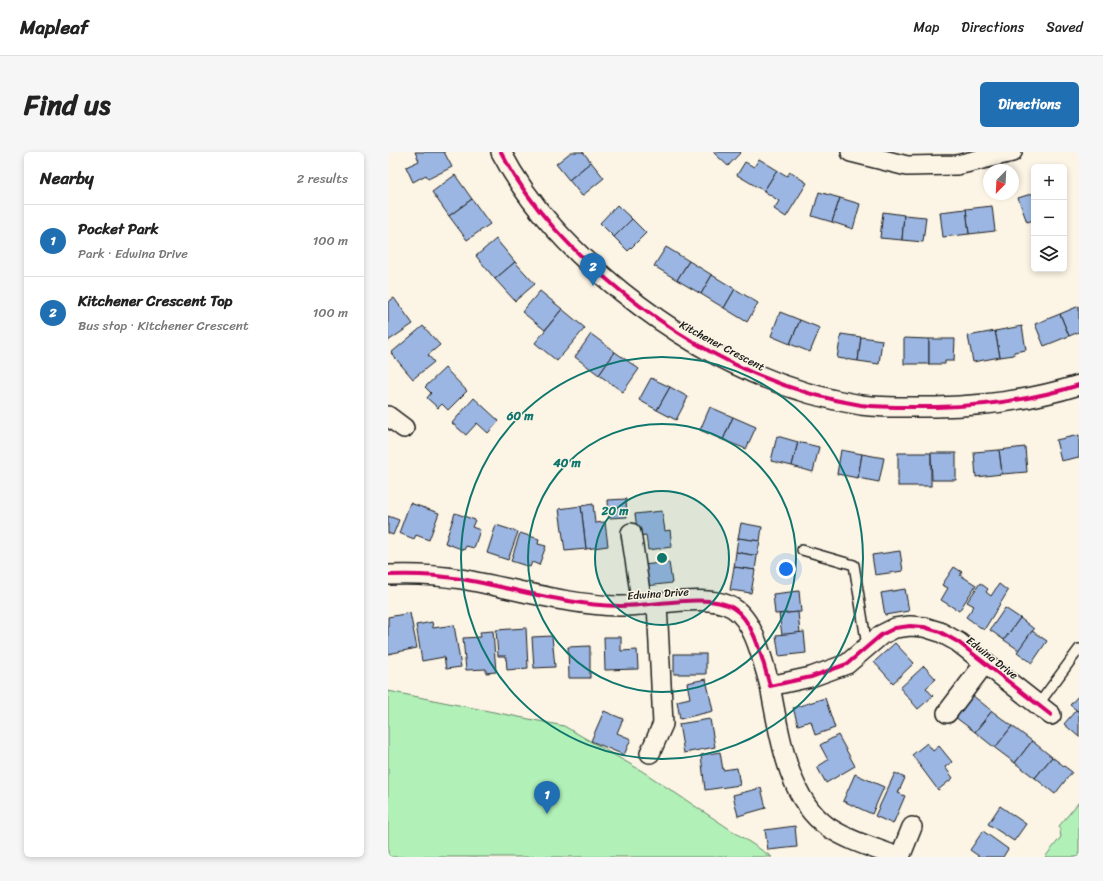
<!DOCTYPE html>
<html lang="en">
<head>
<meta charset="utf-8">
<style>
	body { margin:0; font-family:Sriracha,sans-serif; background:#f6f6f6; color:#222 }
	.controls { position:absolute; right:12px; top:12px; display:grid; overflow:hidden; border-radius:6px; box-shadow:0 2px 6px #0003 }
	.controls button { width:36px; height:36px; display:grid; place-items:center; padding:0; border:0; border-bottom:1px solid #e0e0e0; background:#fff; color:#222; font:20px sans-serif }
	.compass { position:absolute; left:595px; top:12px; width:36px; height:36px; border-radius:50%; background:#fff; box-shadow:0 2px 6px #0003; rotate:204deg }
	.you { position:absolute; left:398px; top:417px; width:14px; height:14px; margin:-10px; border:3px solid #fff; border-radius:50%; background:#1a73e8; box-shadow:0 0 0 6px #1a73e833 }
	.badge { display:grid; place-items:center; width:26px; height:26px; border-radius:50%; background:#1f6fb2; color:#fff; font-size:13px; font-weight:700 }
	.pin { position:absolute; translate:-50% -33px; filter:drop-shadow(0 1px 2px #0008) }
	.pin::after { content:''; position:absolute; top:21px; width:14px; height:12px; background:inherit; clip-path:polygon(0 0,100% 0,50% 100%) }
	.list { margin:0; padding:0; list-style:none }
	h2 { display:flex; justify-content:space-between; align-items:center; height:52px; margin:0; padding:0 16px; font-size:17px }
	h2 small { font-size:13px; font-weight:400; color:#767676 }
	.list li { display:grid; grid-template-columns:26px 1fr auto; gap:12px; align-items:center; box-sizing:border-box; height:72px; padding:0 16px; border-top:1px solid #e0e0e0 }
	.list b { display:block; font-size:15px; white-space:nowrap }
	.list p { margin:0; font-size:13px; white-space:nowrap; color:#767676 }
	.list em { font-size:13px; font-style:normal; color:#767676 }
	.icon { flex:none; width:22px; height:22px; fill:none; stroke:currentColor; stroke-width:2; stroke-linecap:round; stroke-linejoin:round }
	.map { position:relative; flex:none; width:691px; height:705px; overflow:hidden; border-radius:6px }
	header { display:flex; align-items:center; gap:24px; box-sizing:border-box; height:56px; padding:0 20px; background:#fff; border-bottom:1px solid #e0e0e0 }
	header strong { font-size:19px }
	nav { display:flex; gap:22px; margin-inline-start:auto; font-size:14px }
	.intro { display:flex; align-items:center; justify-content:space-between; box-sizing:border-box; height:96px; padding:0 24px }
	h1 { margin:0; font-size:28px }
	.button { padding:10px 18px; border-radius:6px; background:#1f6fb2; color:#fff; font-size:14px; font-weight:700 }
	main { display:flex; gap:24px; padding:0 24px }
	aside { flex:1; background:#fff; border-radius:6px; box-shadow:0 2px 6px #0003 }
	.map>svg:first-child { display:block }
	.green { fill:#b1f0b7; stroke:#66866a }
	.building { fill:#9bb6e2; stroke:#1c1c1c }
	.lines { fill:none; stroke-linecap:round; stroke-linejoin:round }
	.service-casing { stroke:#1c1c1c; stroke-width:12 }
	.minor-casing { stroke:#1c1c1c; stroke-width:22 }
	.service { stroke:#fcf5e5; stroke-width:9 }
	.minor { stroke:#fcf5e5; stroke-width:19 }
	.cycleway-casing { stroke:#fcf5e5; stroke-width:6 }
	.cycleway { stroke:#d6006c; stroke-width:4 }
	.ring { fill:none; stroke:#0f766e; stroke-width:2 }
	.labels { text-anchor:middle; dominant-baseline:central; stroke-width:3; stroke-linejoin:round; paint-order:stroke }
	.street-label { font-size:11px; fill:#1c1c1c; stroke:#fcf5e5 }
	.centre { fill:#0f766e; stroke:#fcf5e5; stroke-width:2 }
	.ring-label { font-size:12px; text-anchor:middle; font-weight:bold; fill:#0f766e; stroke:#fcf5e5; stroke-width:3; stroke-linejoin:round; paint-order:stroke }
</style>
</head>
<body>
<header>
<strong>Mapleaf</strong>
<nav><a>Map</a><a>Directions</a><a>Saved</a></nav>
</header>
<div class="intro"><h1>Find us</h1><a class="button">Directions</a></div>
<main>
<aside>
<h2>Nearby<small>2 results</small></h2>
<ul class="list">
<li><span class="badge">1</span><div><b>Pocket Park</b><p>Park · Edwina Drive</p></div><em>100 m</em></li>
<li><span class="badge">2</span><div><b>Kitchener Crescent Top</b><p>Bus stop · Kitchener Crescent</p></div><em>100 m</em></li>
</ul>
</aside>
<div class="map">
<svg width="691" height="705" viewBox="0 0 691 705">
	<rect width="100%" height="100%" fill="#fcf5e5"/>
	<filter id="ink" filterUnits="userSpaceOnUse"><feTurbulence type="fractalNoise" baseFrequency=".025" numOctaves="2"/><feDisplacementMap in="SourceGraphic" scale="8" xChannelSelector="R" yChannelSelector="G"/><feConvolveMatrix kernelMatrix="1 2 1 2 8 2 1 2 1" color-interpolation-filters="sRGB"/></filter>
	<g filter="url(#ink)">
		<g class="green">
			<path d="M0,539L176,574L254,619L384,705H0Z"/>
			<path d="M691,650V705H657L673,685L671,674Z"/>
		</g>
		<g class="building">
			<path d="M27,0H56L64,15L40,27L38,23L25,30L18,15L31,9Z"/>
			<path d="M183,0H195L203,10L181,28L168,12Z"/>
			<path d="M325,0H353L340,14Z"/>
			<path d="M371,7L389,18L376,39L349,23L357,10L366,15Z"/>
			<path d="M203,10L216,26L194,44L181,28Z"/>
			<path d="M389,18L399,24L402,20L419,31L398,65L386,57L391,49L376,39Z"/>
			<path d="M67,23L84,47L61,64L44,40Z"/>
			<path d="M431,40L452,46L444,70L424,64Z"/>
			<path d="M646,41V68L639,70L630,46Z"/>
			<path d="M452,46L472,52L465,77L444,70Z"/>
			<path d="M84,47L102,72L79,88L61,64Z"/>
			<path d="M229,53L244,67L226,85L212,71Z"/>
			<path d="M604,54L607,79L581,82L578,57Z"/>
			<path d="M578,57L581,82L555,85L552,60Z"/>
			<path d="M495,60L516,63L514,88L492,86Z"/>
			<path d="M516,63L538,65L535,90L514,88Z"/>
			<path d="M244,67L258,81L240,99L226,85Z"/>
			<path d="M108,87L127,110L107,127L88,104Z"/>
			<path d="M278,95L301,109L289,128L266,114Z"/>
			<path d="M301,109L324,123L313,142L289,128Z"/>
			<path d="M127,110L147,132L127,149L107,127Z"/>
			<path d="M324,123L347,137L336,156L313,142Z"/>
			<path d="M347,137L370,151L359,170L336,156Z"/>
			<path d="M152,139L174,157L157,178L134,160Z"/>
			<path d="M6,146L25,172L0,189V150Z"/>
			<path d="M691,154V180L681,184L672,162Z"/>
			<path d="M174,157L197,176L169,209L147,191Z"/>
			<path d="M392,160L412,168L402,192L383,184Z"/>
			<path d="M672,162L681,184L656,194L647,172Z"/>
			<path d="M412,168L432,176L422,200L402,192Z"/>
			<path d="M35,174L52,193L40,203L46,210L25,227L3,201Z"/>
			<path d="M634,174L638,198L626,200V203L612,205L607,179Z"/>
			<path d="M607,179L612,205L585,210L580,184Z"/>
			<path d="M203,182L227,200L211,223L187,205Z"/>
			<path d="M453,182L473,185L470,209L449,206Z"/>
			<path d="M473,185L494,188L491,212L470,209Z"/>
			<path d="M516,186L541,187V212H516Z"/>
			<path d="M541,187H567L566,209H557V212H541Z"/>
			<path d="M227,200L251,217L235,240L211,223Z"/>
			<path d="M57,216L79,239L60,258L54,252L50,256L39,246L43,241L37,235Z"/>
			<path d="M263,226L282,235L269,258L251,248Z"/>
			<path d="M282,235L300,245L288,268L269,258Z"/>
			<path d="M86,246L111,269L100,281L89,271L78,283L64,271Z"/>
			<path d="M322,255L345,265L335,288L312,278Z"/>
			<path d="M345,265L368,275L358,297L335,288Z"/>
			<path d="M691,283V305L673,309L668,288Z"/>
			<path d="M389,284L410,290L404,314L383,309Z"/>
			<path d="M410,290L431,295L425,320L404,314Z"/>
			<path d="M637,295L639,320L614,322L611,298Z"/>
			<path d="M453,298L474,302L470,326L449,322Z"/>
			<path d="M611,298L614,322L588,325L586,300Z"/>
			<rect x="510" y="301" width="33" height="33"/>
			<path d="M543,301H568V328H544Z"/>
			<path d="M474,302L496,306L491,330L470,326Z"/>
			<path d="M238,347L239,365L221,366L220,348Z"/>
			<path d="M22,351L51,361L41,388L28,383L26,387L11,381Z"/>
			<path d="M205,352L207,371L217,370L220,394L198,397L193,354Z"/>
			<path d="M193,354L198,397L177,399L171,357Z"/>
			<path d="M274,359L277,379L282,378L284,395L260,398L258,383L250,384L247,362Z"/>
			<path d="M67,361L87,368L84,375L92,378L86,396L78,394L76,398L57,391Z"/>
			<path d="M0,364L11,368L5,383L0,381Z"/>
			<path d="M353,371L374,375L372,389L350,386Z"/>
			<path d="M108,373L130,380L120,408L99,401Z"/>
			<path d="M132,381L151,387L150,392L158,394L151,413L144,410L142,415L123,409Z"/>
			<path d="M350,386L372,389L369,404L348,400Z"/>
			<path d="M512,399L515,419L487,423L484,403Z"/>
			<path d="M348,400L369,404L367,418L346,415Z"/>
			<path d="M281,410L284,431L258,434L255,413Z"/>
			<path d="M346,415L367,418L363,441L342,438Z"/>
			<path d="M566,415L574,420L572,423L588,433L571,459L553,448L560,436L554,433Z"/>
			<path d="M592,431L600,437L598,440L603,444L611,432L620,439L596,478L578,465L586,454L579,450Z"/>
			<path d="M517,437L521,459L497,463L493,441Z"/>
			<path d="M411,439L413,460L387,462L385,442Z"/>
			<path d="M617,456L632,466L616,488L602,478Z"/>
			<path d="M410,460L412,481L394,483L391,462Z"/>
			<path d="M22,461L29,496L0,502V465Z"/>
			<path d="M632,466L646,477L631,498L616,488Z"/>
			<path d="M44,470L45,476L66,473L73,515L58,517L56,505L34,509L28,473Z"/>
			<path d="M138,476L140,516L119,518L118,504H110L108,478Z"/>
			<path d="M105,479L108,520L98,521V517L78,518L75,486L93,485L92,480Z"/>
			<path d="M644,479L659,489L644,511L629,500Z"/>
			<path d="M416,480L418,501L391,504L388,483Z"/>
			<path d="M164,484L167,515L146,516L144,485Z"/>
			<path d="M216,485H233V499L249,498L250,517L217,518Z"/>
			<path d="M507,491L526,511L505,531L486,510Z"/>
			<path d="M202,494V526H181L180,495Z"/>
			<rect x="286" y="502" width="32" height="20"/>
			<path d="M536,514L548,527L538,536L545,544L530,557L512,536Z"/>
			<path d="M318,527L325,559L292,567L289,549L302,546L299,531Z"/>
			<path d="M584,543L604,559L587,580L567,565Z"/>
			<path d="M691,543V560L682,553Z"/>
			<path d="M437,546L447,576L427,583L423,569L410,573L405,556Z"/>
			<path d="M688,558L691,560V585L676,572Z"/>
			<path d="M216,559L235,567L229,581L243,587L236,603L203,589Z"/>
			<path d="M604,559L624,574L607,596L587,580Z"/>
			<path d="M322,567L327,595L296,601L291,572Z"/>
			<path d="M624,574L644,589L627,611L607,596Z"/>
			<path d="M450,583L467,614L438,631L429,615L440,608L432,593Z"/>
			<path d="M644,589L664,605L647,626L627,611Z"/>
			<path d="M539,591L545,599L551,594L564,610L557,615L565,626L550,638L524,603Z"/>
			<path d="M332,600L335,618L349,616L352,633L317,638L313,603Z"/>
			<path d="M664,605L684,620L667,642L647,626Z"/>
			<path d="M507,621L517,626L510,641L517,644L505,672L487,664Z"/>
			<path d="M467,622L496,635L484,662L455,649Z"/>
			<path d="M373,636L378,656L350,664L345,643Z"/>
			<path d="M612,654L638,672L626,689L600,672Z"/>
			<path d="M407,674L409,695L380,698L377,678Z"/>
			<path d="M595,679L620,697L615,705H592L582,698Z"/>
		</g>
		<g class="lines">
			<g class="service-casing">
				<g id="service">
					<path d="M414,398L466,413L479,494"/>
					<path d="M650,553L691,497"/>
				</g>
			</g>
			<g class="minor-casing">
				<g id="minor">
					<path d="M113,0C142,56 185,100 234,140C304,196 384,239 473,253C497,256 523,255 548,255C597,254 644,248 691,233"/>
					<path d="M463,0L519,14L569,13L624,0"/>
					<path d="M0,264L16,276"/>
					<path d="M243,381L254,453"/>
					<path d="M0,423C24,422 49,423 73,427C125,436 178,453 231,454C262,455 320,440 345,456C367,469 375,511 382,534L423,525L459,512L493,483L507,476L522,474L536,475L552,480L570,490L663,563"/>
					<path d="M382,534C391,579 399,647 440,675C461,689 487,696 510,705"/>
					<path d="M559,561L597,511"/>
					<path d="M262,601L275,572L269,452"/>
					<path d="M512,705L524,675"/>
				</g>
			</g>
			<use href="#service" class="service"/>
			<use href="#minor" class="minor"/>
			<g class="cycleway-casing">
				<g id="cycleway">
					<path d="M113,0C142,56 185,100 234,140C304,196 384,239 473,253C497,256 523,255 548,255C597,254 644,248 691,233"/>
					<path d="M0,423C24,422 49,423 73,427C125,436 178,453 231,454C262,455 320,440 345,456C367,469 375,511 382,534L423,525L459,512L493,483L507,476L522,474L536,475L552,480L570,490L663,563"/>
				</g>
			</g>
			<use href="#cycleway" class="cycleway"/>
		</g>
	</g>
	<circle cx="274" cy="406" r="67" fill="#0f766e" fill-opacity=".12"/>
	<g class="ring">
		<circle cx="274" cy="406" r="67"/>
		<circle cx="274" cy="406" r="134"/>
		<circle cx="274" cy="406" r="201"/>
	</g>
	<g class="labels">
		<g class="street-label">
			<text transform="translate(334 194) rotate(28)">Kitchener Crescent</text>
			<text transform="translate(270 442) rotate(-4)">Edwina Drive</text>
			<text transform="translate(604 506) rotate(38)">Edwina Drive</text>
		</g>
	</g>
	<circle cx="274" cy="406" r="6" class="centre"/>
	<g class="ring-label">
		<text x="132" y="268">60 m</text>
		<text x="179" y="315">40 m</text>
		<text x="227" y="363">20 m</text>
	</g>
</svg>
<div class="controls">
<button>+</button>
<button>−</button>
<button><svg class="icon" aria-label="layers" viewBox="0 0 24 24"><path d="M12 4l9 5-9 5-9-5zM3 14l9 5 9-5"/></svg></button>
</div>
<svg class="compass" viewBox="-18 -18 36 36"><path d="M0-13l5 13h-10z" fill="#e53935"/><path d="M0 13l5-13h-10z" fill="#767676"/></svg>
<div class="you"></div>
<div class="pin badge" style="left:159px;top:662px">1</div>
<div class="pin badge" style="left:205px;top:134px">2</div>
</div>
</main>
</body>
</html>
